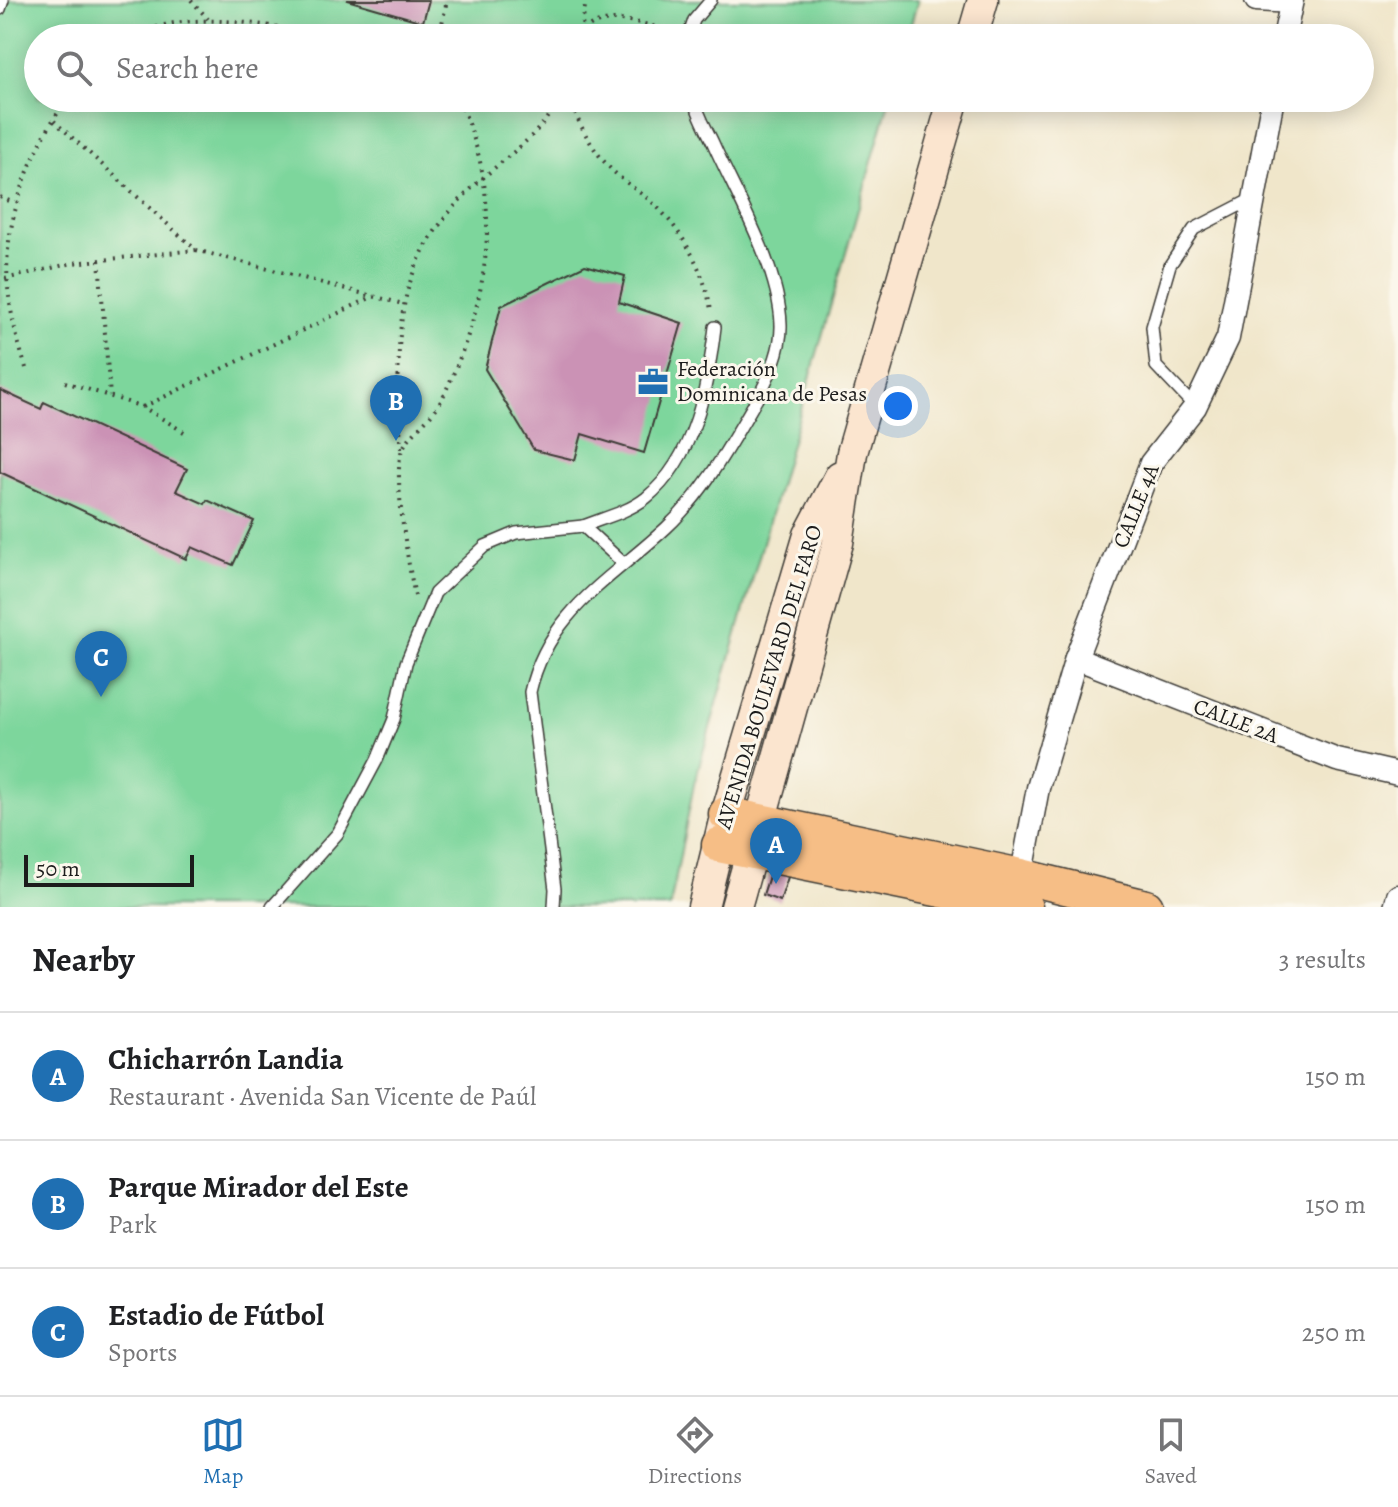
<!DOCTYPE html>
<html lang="en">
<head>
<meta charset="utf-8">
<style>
	body { margin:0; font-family:Alegreya,serif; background:#f2f2f2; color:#202124 }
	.scale { position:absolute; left:24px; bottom:20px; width:170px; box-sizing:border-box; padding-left:8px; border:4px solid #1c1c1c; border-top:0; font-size:22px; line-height:28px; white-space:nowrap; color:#1c1c1c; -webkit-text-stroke:6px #fbf7ec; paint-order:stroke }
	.you { position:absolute; left:898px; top:406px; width:28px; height:28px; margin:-20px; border:6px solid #fff; border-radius:50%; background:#1a73e8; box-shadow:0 0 0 12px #1a73e833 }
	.badge { display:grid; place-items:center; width:52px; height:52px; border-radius:50%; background:#1f6fb2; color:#fff; font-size:26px; font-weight:700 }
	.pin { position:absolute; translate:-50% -66px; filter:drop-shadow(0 2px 4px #0008) }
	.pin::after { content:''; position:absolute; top:42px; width:28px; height:24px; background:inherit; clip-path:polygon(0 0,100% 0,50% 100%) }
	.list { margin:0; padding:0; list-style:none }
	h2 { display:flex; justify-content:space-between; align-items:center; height:104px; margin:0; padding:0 32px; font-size:34px }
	h2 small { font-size:26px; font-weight:400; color:#757577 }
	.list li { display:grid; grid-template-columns:52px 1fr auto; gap:24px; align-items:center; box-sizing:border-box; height:128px; padding:0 32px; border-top:2px solid #e0e0e0 }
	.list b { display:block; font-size:30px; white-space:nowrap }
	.list p { margin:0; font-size:26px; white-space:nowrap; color:#757577 }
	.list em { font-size:26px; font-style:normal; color:#757577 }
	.icon { flex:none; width:44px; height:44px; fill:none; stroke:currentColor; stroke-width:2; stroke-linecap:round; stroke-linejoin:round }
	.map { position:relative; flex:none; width:1398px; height:907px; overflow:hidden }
	.search { position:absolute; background:#fff; box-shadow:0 4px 20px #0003; left:24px; right:24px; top:24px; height:88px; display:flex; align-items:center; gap:20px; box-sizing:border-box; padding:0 28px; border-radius:44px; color:#757577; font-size:30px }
	.sheet { height:488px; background:#fff }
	nav { display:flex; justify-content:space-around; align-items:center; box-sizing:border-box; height:112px; border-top:2px solid #e0e0e0; background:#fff; font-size:22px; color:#757577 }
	nav a { display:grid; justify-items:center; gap:4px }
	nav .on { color:#1f6fb2 }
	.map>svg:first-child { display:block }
	.green { fill:#7dd69c; stroke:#4c795c; stroke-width:2 }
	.building { fill:#cb92b5 }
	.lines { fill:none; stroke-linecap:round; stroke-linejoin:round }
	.lane-casing { stroke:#3c3a36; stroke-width:14 }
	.street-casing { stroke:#3c3a36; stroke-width:25 }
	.secondary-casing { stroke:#3c3a36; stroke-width:33 }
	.primary-casing { stroke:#3c3a36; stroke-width:37 }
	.path { stroke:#3c3a36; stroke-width:4; stroke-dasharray:2 6; stroke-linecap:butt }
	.lane { stroke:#fff; stroke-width:11 }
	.street { stroke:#fff; stroke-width:22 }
	.secondary { stroke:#fbe5cf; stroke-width:30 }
	.primary { stroke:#f6be86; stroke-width:34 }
	.labels { text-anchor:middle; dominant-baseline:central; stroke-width:6; stroke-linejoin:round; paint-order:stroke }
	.poi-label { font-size:22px; fill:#1c1c1c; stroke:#fbf7ec; text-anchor:start }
	.street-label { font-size:22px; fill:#1c1c1c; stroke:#fbf7ec }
</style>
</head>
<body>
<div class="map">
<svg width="1398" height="907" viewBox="0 0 1398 907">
	<rect width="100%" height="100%" fill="#fbf7ec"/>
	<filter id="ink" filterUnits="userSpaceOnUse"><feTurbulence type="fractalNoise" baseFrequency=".0125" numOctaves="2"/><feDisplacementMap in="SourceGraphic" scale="16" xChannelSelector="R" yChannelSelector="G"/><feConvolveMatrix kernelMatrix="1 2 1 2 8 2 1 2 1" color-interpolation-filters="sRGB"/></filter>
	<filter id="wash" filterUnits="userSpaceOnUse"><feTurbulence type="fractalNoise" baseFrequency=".006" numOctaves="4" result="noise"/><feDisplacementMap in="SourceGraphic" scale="32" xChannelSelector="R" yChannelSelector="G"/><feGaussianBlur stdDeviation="1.8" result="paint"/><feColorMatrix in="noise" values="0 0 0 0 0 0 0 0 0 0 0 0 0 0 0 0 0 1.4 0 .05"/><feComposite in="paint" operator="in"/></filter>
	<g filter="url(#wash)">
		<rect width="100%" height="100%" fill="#f0e6ca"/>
		<path class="green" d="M0,0H918L907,38H38V98H890L694,784L670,907H0Z"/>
		<g id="blocks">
			<g class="building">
				<path d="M347,0H429L423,22Z"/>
				<path d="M585,265L625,276L619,302L682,323L644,453L582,434L575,460L534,450L485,369L501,306Z"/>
				<path d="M0,390L41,409L44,402L187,469L176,491L205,504L207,500L254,521L233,565L192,547L186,559L0,472Z"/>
				<path d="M777,869L790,871L780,901L763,895L770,873Z"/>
			</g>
		</g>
	</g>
	<g filter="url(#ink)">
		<use href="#blocks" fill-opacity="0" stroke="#3c3a36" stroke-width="2"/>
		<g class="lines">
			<g class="lane-casing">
				<g id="lane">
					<path d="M0,9L3,0"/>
					<path d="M688,38L694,20L711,0"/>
					<path d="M1195,407L1156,366L1152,327L1170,265L1194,229L1254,198"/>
					<path d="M583,526C604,518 628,512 646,498C695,458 708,386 715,327"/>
					<path d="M272,907L338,833L377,760L394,719L406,663L435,593L485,546L516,533L583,526L622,562"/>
					<path d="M554,907L555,889L530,692C548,612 610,580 666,528C702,495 727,450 751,409C765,386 782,352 781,324C779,267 736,195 713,143C706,128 697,113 694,98"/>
				</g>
			</g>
			<g class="street-casing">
				<g id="street">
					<path d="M1256,0L1291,2"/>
					<path d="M1284,38L1292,0"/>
					<path d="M1076,658L1337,760L1398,774"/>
					<path d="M1019,889L1038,788L1076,658L1151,463L1195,407L1228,338L1273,98"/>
					<path d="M1395,907L1398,896"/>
				</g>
			</g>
			<g class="secondary-casing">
				<g id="secondary">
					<path d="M972,38L983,0"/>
					<path d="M703,907L723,825L809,535L840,476"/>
					<path d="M736,907L838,543L852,453L954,98"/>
				</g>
			</g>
			<g class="primary-casing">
				<g id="primary">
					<path d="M726,814L1021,876L1146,907"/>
					<path d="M719,845L1025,907"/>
				</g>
			</g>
			<g class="path">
				<path d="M191,0L208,19"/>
				<path d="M581,33L586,0"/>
				<path d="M135,38C179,4 289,29 341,38"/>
				<path d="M404,38H413"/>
				<path d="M439,38L447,0"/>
				<path d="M579,38C598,6 644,25 673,31"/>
				<path d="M569,98C578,122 591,148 609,167C622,181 639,191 653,203C683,231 704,270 711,310"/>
				<path d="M54,121L196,250L403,304"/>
				<path d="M0,197L14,203"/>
				<path d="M99,260L110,396"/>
				<path d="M5,279L73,263L196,250"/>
				<path d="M26,368C0,286 0,241 32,161C42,140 54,114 70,98"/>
				<path d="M65,382L143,407L184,432"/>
				<path d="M143,407L374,296"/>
				<path d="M401,449C396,333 389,261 484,177C511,153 544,132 558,98"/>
				<path d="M415,596C409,569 392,473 402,450C411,431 434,417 443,397C490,297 506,201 458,98"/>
			</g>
			<use href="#lane" class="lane"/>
			<use href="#street" class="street"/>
			<use href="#secondary" class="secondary"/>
			<use href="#primary" class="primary"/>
		</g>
	</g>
	<defs>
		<g id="office-bare" transform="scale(2.4)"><path d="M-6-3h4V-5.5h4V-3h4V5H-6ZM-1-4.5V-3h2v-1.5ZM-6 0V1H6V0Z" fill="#1f6fb2" stroke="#fbf7ec" stroke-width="2.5" paint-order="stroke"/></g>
	</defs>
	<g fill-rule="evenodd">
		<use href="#office-bare" x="653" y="382"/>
	</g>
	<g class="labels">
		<g class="poi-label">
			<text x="677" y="369">Federación<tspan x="677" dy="25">Dominicana de Pesas</tspan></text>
		</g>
		<g class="street-label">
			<text transform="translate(1136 506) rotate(-68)">CALLE 4A</text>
			<text transform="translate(769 677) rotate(-73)">AVENIDA BOULEVARD DEL FARO</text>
			<text transform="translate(1236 721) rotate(21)">CALLE 2A</text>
		</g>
	</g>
</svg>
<div class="scale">50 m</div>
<div class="you"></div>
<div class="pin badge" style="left:776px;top:884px">A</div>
<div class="pin badge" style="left:396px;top:441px">B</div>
<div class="pin badge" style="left:101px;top:697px">C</div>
<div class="search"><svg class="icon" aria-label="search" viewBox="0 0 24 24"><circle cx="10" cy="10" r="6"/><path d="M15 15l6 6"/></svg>Search here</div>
</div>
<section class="sheet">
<h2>Nearby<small>3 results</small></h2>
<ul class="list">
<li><span class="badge">A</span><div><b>Chicharrón Landia</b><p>Restaurant · Avenida San Vicente de Paúl</p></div><em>150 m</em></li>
<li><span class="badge">B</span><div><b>Parque Mirador del Este</b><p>Park</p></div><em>150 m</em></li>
<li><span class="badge">C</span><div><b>Estadio de Fútbol</b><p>Sports</p></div><em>250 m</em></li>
</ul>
</section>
<nav>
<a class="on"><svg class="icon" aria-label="map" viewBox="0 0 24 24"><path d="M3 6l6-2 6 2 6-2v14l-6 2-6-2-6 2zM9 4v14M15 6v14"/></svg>Map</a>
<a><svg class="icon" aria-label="directions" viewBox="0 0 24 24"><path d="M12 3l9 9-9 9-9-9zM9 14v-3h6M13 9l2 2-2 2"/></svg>Directions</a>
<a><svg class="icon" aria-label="saved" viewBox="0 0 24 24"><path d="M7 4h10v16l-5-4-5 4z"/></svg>Saved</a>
</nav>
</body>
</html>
